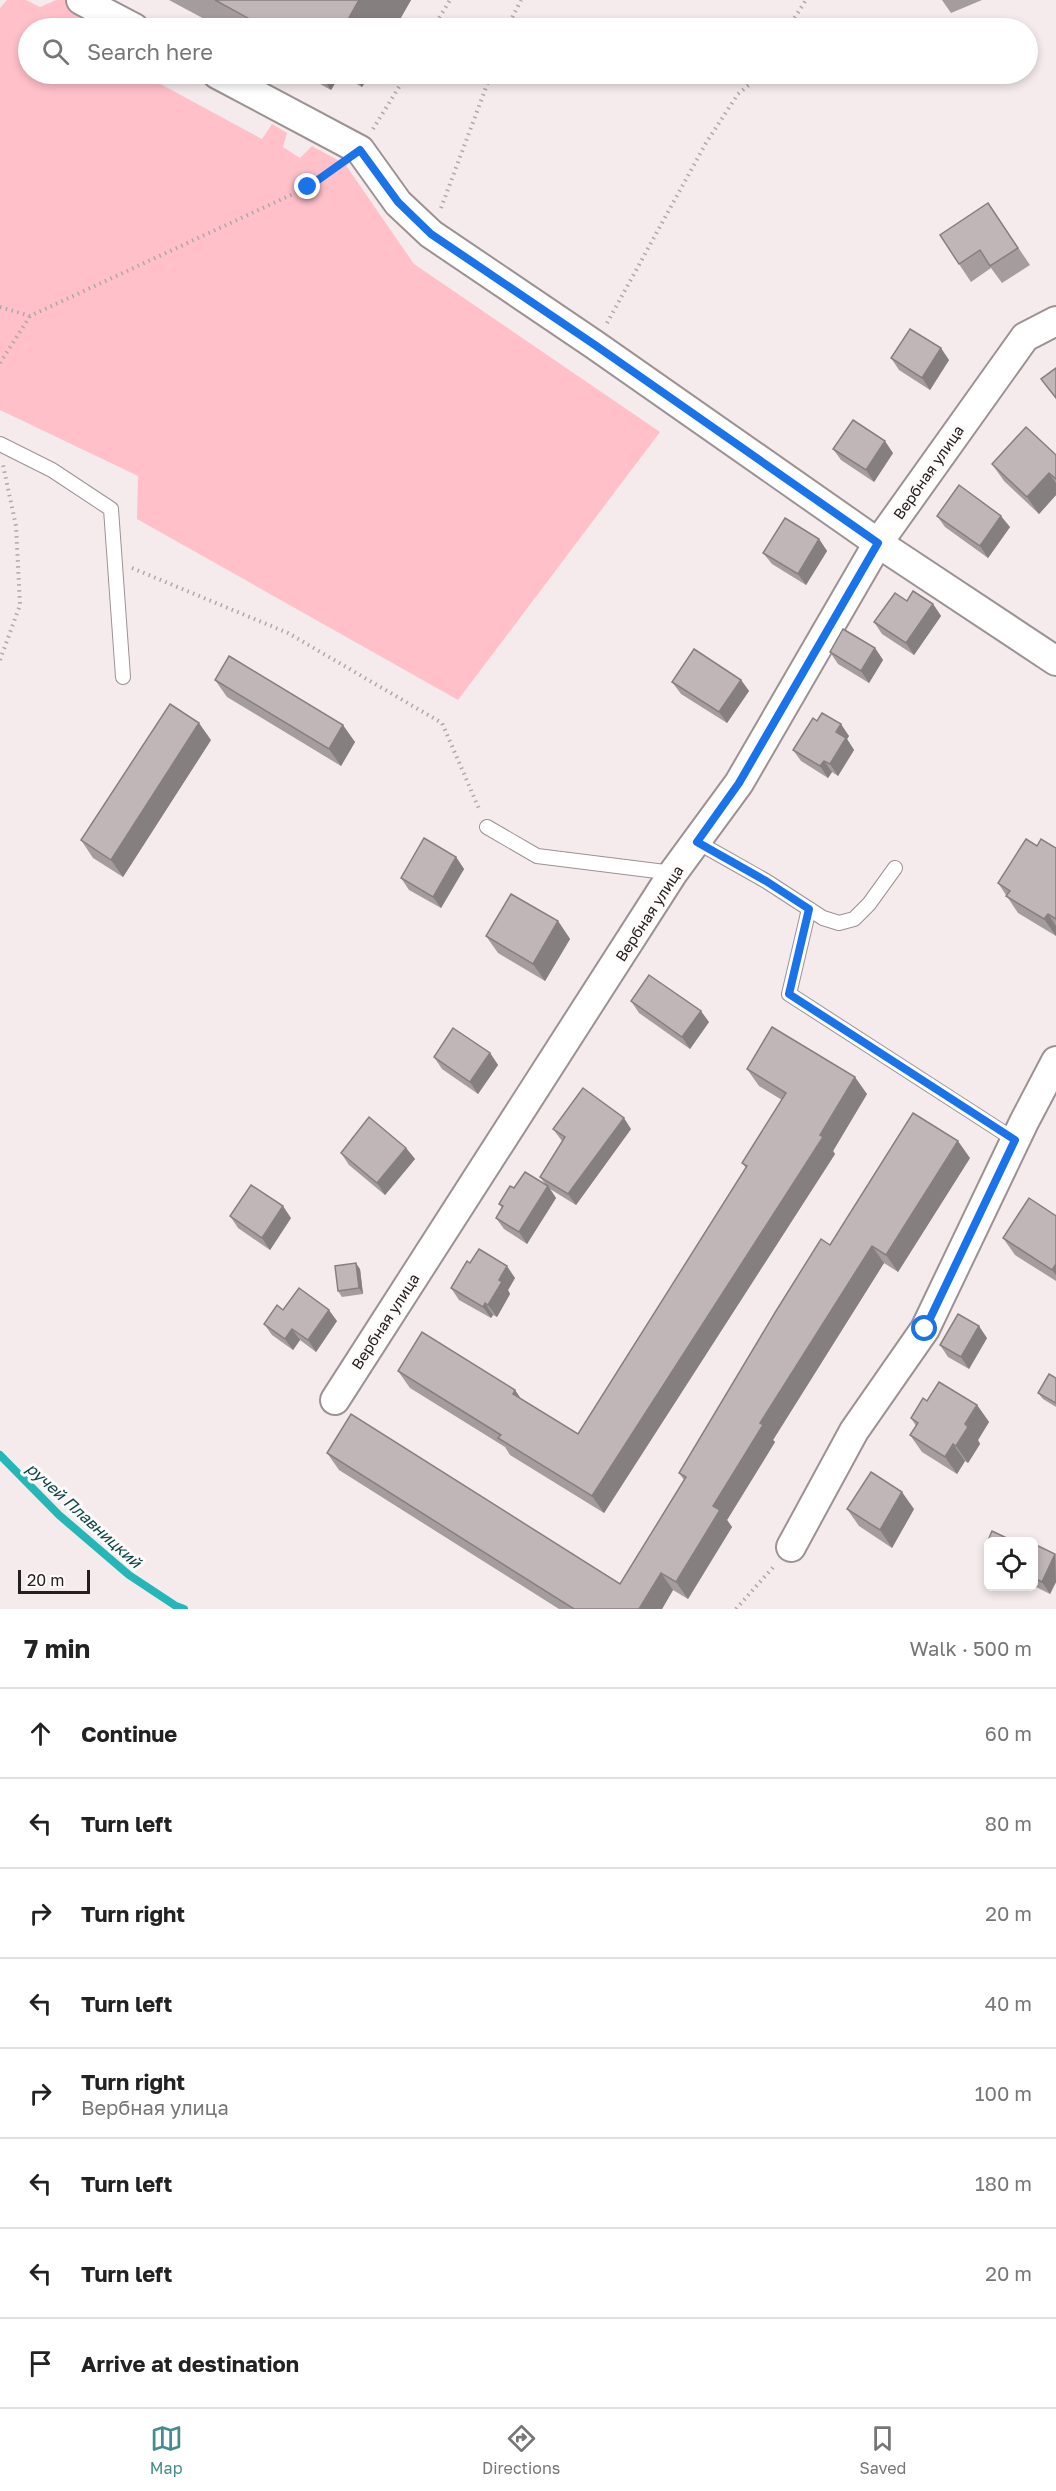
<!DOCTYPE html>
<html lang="en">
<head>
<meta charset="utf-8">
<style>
	body { margin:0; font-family:"Golos Text",sans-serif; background:#f2f2f2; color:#222 }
	.controls { position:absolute; right:18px; bottom:18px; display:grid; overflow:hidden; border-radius:9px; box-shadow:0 3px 9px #0003 }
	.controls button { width:54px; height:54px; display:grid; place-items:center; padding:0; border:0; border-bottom:2px solid #e0e0e0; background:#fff; color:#222; font:30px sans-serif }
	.scale { position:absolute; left:18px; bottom:15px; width:72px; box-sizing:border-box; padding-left:6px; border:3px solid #242020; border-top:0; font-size:16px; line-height:21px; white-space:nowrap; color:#242020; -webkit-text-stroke:4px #fefafa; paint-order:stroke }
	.stop { position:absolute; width:18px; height:18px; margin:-14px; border:4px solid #1a73e8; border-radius:50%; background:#fff }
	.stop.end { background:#1a73e8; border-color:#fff; box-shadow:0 2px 6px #0008 }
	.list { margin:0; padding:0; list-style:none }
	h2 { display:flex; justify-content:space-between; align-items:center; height:78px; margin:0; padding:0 24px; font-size:26px }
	h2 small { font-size:20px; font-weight:400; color:#767676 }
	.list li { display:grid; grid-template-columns:39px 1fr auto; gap:18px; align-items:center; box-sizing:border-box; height:90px; padding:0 24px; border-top:2px solid #e0e0e0 }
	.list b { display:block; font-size:22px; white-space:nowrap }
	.list p { margin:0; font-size:20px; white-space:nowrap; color:#767676 }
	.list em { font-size:20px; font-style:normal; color:#767676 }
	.icon { flex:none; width:33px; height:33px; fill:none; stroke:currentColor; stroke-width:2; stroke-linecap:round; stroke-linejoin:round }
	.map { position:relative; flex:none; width:1056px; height:1609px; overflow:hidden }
	.search { position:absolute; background:#fff; box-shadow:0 3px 9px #0003; left:18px; right:18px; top:18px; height:66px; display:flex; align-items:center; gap:15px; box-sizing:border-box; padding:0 21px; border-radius:33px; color:#767676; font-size:22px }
	.sheet { height:798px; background:#fff }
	nav { display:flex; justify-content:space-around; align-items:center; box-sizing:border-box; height:84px; border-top:2px solid #e0e0e0; background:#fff; font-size:16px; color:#767676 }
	nav a { display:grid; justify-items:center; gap:3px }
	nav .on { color:#458d8d }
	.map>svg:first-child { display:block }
	.green { fill:#ffc0ca }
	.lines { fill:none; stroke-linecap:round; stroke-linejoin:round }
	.stream { stroke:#25b7b7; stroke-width:8 }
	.service-casing { stroke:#9c9293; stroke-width:16 }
	.minor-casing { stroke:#9c9293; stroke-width:32 }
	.path { stroke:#afa7a8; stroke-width:4; stroke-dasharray:1.5 4.5; stroke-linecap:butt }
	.service { stroke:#fff; stroke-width:14 }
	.minor { stroke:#fff; stroke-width:28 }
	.wall { fill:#a59d9d }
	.shaded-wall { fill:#867f80 }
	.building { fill:#c0b6b7; stroke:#867f80; stroke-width:1.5 }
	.route { stroke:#1a73e8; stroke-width:8 }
	.labels { text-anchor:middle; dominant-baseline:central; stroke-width:6; stroke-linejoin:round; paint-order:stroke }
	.street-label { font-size:15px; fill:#242020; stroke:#fefafa }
	.water-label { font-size:16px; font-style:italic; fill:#0b4848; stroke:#fefafa }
</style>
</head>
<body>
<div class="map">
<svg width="1056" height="1609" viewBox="0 0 1056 1609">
	<rect width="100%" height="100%" fill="#f5ebec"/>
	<path class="green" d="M7,0H26L40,7L56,0H66L112,24L114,28H28V74H142L262,139L272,124L287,133L283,147L300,158L312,146L345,164L414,264L660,432L458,700L137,519L138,476L0,410V8Z"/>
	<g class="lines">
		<path class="stream" d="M0,1455L59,1515L129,1575L176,1606L184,1609"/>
		<g class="service-casing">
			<g id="service">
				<path d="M0,444L52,470L111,509L123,677"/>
				<path d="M487,827L537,856L673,873"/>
				<path d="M697,842L766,881L823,918L839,923L854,919L869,904L895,868"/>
				<path d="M809,909L789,994L1015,1140"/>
			</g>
		</g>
		<g class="minor-casing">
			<g id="minor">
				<path d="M81,0L134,28"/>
				<path d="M217,74L360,150L398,203L431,234L595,345L878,543L1056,661"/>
				<path d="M335,1400L673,873L739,783L878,543L1025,337L1056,321"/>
				<path d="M791,1547L854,1431L925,1329L1024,1122L1056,1061"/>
			</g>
		</g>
		<g class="path">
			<path d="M433,28L450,0"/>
			<path d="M507,28L521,0"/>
			<path d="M788,28L806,0"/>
			<path d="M373,129L407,74"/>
			<path d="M441,208L491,74"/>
			<path d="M0,307L30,316L308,187L337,166"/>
			<path d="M607,323L706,143L738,94L756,79L760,74"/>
			<path d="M0,363L30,316"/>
			<path d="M132,568L288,633L442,723L480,811"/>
			<path d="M0,660L20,605L16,526L3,465"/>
			<path d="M736,1609L775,1565"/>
		</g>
		<use href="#service" class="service"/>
		<use href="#minor" class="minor"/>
	</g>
	<g class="wall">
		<path d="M169,0H411L395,28H221Z"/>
		<path d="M942,0H982L951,13Z"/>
		<path d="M302,74H370L362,87L340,75L331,90Z"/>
		<path d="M988,203L1030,265L1002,283L991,268L971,282L959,264Z"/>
		<path d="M891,358L949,360L930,390L899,370Z"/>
		<path d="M833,449L893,453L874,482L841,460Z"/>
		<path d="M1056,455V495L1039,514L1004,481L992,464Z"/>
		<path d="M937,516L1010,527L988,558L945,527Z"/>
		<path d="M819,539L827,551L806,585L772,564L763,553Z"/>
		<path d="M907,601L933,604L941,616L914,655L882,634L874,622Z"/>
		<path d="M875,648L883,660L869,683L838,664L830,652Z"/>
		<path d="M215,680L355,742L341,766L227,697Z"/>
		<path d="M741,680L749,691L727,723L681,694L672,682Z"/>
		<path d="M817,721L849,736L847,739L854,750L838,776L832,772L828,778L801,761L793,750Z"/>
		<path d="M211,740L123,877L93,858L81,840Z"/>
		<path d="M1037,846L1056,848V936L1018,913L998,883Z"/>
		<path d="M456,857L464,869L441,908L409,890L401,878Z"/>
		<path d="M558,921L570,939L545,981L498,953L486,936Z"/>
		<path d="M631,1001L709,1022L690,1049L639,1013Z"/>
		<path d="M490,1053L498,1065L478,1094L442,1069L434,1057Z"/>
		<path d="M747,1069L867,1094L833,1151L835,1154L604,1513L510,1455L505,1447L410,1388L398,1371L515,1390L521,1399L578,1434L746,1168L742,1163L782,1100L759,1086Z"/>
		<path d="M553,1129H631L576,1205L550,1189L556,1198L527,1244L504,1229L496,1218L502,1208L499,1204L514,1188L546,1185L540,1177L562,1141Z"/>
		<path d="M406,1148L415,1159L385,1195L349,1165L341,1153Z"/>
		<path d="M970,1158L898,1272L884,1263L773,1440L775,1442L727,1520L732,1527L688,1599L673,1590L662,1609H559L339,1470L327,1453L620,1584L684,1480L679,1473L830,1245Z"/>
		<path d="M230,1216L291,1218L270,1250L238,1228Z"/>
		<path d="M1056,1216V1281L1015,1255L1003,1238Z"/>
		<path d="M470,1263L515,1278L508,1290L510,1294L497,1317L493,1315L491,1318L459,1300L451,1288Z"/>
		<path d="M360,1269L363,1294L342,1297L338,1291Z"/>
		<path d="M283,1310L337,1321L316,1352L300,1340L293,1350L272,1335L264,1324Z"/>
		<path d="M987,1338L969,1369L948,1357L940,1345Z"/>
		<path d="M1056,1378V1407L1043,1399L1038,1393Z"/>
		<path d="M927,1401L977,1405L989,1422L978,1440L980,1444L968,1463L965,1461L957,1474L922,1452L910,1435L916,1426L911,1418Z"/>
		<path d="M847,1509H914L892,1548L859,1526Z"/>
		<path d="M1034,1544L1056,1555V1582L1050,1594L1034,1586Z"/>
	</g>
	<g class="shaded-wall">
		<path d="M359,0H411L395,28H343Z"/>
		<path d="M320,74H339L340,75L331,90Z"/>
		<path d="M353,74H370L362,87Z"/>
		<path d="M941,348L949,360L930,390L922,378Z"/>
		<path d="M885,441L893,453L874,482L866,470Z"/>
		<path d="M1049,473L1056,483V495L1039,514L1027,497Z"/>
		<path d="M1001,516L1010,527L988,558L980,546Z"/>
		<path d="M819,539L827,551L806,585L798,574Z"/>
		<path d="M933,604L941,616L914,655L906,643Z"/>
		<path d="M875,648L883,660L869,683L861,671Z"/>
		<path d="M741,680L749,691L727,723L719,712Z"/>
		<path d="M199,723L211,740L123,877L111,860Z"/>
		<path d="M841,724L849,736L847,739L854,750L838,776L830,764L836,732Z"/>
		<path d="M343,725L355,742L341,766L329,749Z"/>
		<path d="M824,761L832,772L828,778L820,766Z"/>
		<path d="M456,857L464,869L441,908L433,897Z"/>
		<path d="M1048,914L1056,926V936L1044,919Z"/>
		<path d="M558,921L570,939L545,981L533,964Z"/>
		<path d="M701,1011L709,1022L690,1049L682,1037Z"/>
		<path d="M490,1053L498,1065L478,1094L470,1082Z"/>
		<path d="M855,1077L867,1094L833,1151L835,1154L604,1513L592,1496L820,1135Z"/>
		<path d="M624,1118L631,1129L576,1205L568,1194Z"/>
		<path d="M958,1141L970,1158L898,1272L886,1255Z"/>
		<path d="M406,1148L415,1159L385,1195L377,1183Z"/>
		<path d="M548,1186L556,1198L527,1244L519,1232Z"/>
		<path d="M283,1206L291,1218L270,1250L262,1238Z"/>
		<path d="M872,1246L884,1263L773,1440L775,1442L727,1520L732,1527L688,1599L676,1582L713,1506L760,1423Z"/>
		<path d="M356,1263L360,1269L363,1294L359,1288Z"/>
		<path d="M1056,1264V1275L1052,1270Z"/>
		<path d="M507,1266L515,1278L508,1290L510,1294L497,1317L488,1305L499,1280Z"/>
		<path d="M485,1303L493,1315L491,1318L483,1307Z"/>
		<path d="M329,1310L337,1321L316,1352L308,1340Z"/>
		<path d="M979,1326L987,1338L969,1369L961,1357Z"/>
		<path d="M292,1329L300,1340L293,1350L285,1339Z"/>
		<path d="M515,1390L527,1408L513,1394Z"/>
		<path d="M977,1405L989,1422L978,1440L980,1444L968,1463L956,1446L965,1424Z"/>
		<path d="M953,1444L965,1461L957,1474L945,1457Z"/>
		<path d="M902,1492L914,1509L892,1548L880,1530Z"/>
		<path d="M1055,1554L1056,1582L1050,1594L1042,1582Z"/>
		<path d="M661,1573L673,1590L662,1609H639Z"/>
	</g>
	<g class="building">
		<path d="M215,0H359L343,28H266Z"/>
		<path d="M988,203L1018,248L990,266L980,250L959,264L940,235Z"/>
		<path d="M910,329L941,348L922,378L891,358Z"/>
		<path d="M1056,368V398L1041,379Z"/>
		<path d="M853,420L885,441L866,470L833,449Z"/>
		<path d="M1026,427L1056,455V479L1049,473L1027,497L992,464Z"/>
		<path d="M959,485L1001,516L980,546L937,516Z"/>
		<path d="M785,518L819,539L798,574L763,553Z"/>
		<path d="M913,591L933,604L906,643L874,622L895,593L907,601Z"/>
		<path d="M843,629L875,648L861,671L830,652Z"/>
		<path d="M694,649L741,680L719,712L672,682Z"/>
		<path d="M229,656L343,725L329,749L215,680Z"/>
		<path d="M170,704L199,723L111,860L81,840Z"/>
		<path d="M822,713L841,724L836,732L846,738L830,764L824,761L820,766L793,750L813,718L817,721Z"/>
		<path d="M424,838L456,857L433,897L401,878Z"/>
		<path d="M1026,839L1037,846L1041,839L1056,848V919L1048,914L1044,919L1006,896L1010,891L998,883Z"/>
		<path d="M511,894L558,921L533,964L486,936Z"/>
		<path d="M649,975L701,1011L682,1037L631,1001Z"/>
		<path d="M772,1027L855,1077L820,1135L823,1137L592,1496L498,1438L501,1435L398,1371L422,1332L515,1390L513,1394L578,1434L747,1166L742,1163L786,1093L747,1069Z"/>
		<path d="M453,1028L490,1053L470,1082L434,1057Z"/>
		<path d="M583,1088L624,1118L568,1194L540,1177L565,1137L553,1129Z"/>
		<path d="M913,1113L958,1141L886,1255L872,1246L760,1423L763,1425L713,1506L720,1510L676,1582L661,1573L639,1609H574L327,1453L351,1414L620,1584L686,1477L679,1473L776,1311L821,1239L830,1245Z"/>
		<path d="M369,1117L406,1148L377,1183L341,1153Z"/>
		<path d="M525,1172L548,1186L519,1232L496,1218L503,1206L499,1204L510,1186L514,1188Z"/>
		<path d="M251,1185L283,1206L262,1238L230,1216Z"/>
		<path d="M1029,1198L1056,1216V1264L1052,1270L1003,1238Z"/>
		<path d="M479,1249L507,1266L499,1280L502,1282L488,1305L485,1303L483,1307L451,1288L467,1261L470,1263Z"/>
		<path d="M356,1263L359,1288L338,1291L335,1266Z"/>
		<path d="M299,1288L329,1310L308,1340L292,1329L285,1339L264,1324L277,1305L283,1310Z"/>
		<path d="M958,1314L979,1326L961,1357L940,1345Z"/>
		<path d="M1049,1374L1056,1378V1403L1038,1393Z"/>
		<path d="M939,1382L977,1405L965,1424L968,1427L956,1446L953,1444L945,1457L910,1435L918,1423L911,1418L923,1398L927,1401Z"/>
		<path d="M871,1472L902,1492L880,1530L847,1509Z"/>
		<path d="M992,1531L1015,1542H988V1547L986,1545Z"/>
		<path d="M1034,1544L1055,1554L1042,1582L1034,1578Z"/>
	</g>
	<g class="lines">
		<path class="route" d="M308,187L360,150L398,202L431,234L595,345L878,543L739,783L697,842L766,881L809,909L789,994L1015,1140L925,1329"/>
	</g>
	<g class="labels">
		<g class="street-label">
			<text transform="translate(928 472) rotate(-55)">Вербная улица</text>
			<text transform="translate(649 913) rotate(-57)">Вербная улица</text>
			<text transform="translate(385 1321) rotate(-57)">Вербная улица</text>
		</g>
		<g class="water-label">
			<text transform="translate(84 1515) rotate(42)">ручей Плавницкий</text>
		</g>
	</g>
</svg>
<div class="controls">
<button><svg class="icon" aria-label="locate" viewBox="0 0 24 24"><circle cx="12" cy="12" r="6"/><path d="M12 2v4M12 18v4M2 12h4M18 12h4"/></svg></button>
</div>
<div class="scale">20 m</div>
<div class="stop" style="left:925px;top:1329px"></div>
<div class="stop end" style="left:308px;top:187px"></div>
<div class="search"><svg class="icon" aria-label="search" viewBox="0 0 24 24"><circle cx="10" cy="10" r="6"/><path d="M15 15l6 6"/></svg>Search here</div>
</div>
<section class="sheet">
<h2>7 min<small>Walk · 500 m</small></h2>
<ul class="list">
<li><svg class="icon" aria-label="ahead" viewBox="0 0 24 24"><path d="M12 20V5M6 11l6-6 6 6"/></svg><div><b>Continue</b></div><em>60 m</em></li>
<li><svg class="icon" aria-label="left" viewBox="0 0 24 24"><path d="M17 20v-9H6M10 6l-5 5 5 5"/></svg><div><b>Turn left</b></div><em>80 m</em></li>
<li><svg class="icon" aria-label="right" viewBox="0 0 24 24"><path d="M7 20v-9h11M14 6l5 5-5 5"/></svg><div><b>Turn right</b></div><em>20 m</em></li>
<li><svg class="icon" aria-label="left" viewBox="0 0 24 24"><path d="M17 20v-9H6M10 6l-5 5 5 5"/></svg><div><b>Turn left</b></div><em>40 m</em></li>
<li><svg class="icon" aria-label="right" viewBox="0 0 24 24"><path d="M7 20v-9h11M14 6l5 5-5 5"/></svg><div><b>Turn right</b><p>Вербная улица</p></div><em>100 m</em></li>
<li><svg class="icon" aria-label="left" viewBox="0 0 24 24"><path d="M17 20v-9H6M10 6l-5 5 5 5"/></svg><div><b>Turn left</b></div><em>180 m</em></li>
<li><svg class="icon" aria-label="left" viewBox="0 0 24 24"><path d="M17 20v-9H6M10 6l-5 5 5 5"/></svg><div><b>Turn left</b></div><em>20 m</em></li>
<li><svg class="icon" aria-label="arrive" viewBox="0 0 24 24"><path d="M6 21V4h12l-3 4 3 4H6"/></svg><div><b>Arrive at destination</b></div></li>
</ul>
</section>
<nav>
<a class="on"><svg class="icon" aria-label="map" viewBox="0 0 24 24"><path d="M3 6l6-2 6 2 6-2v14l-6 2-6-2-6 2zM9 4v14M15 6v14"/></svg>Map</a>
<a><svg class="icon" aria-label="directions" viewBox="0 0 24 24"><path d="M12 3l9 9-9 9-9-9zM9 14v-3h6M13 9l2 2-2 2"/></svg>Directions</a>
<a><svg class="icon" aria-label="saved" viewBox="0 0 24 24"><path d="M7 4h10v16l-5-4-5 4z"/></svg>Saved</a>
</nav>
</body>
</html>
